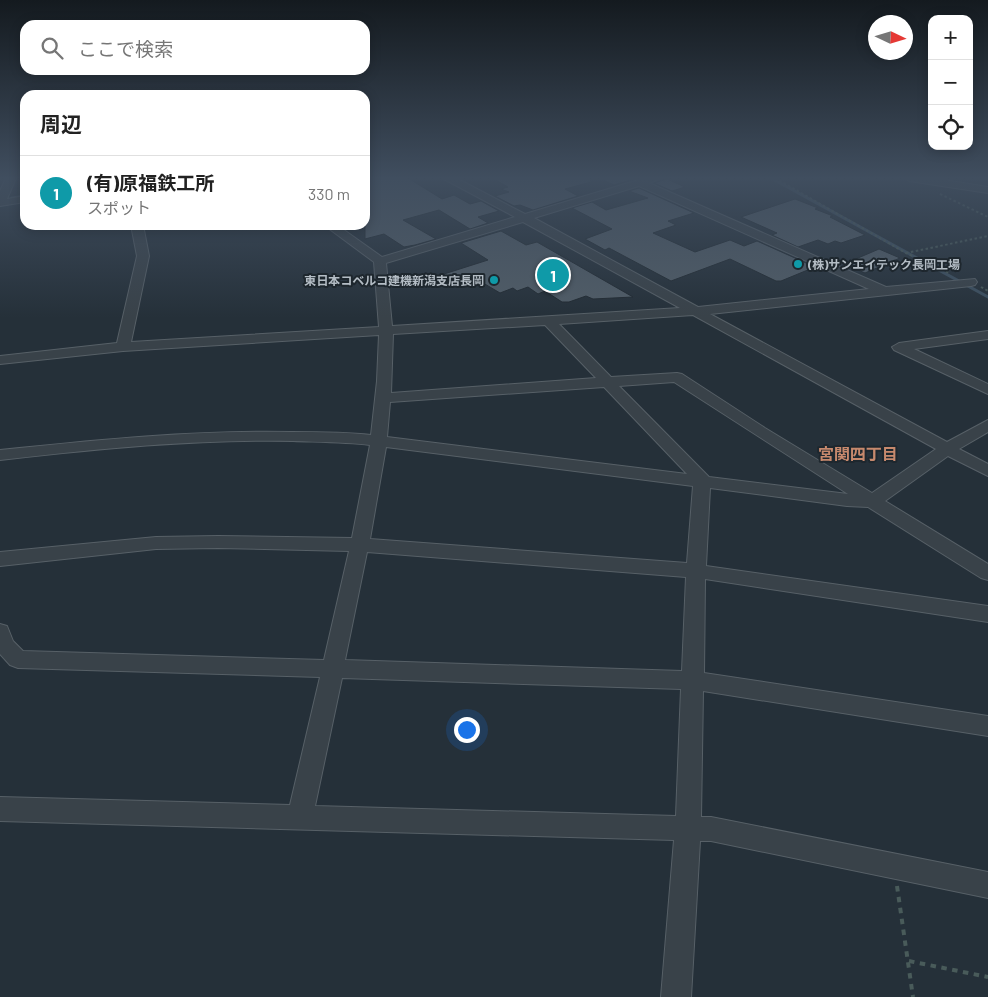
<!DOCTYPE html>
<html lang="ja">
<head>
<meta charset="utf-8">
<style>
	body { margin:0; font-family:Barlow,"Noto Sans JP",sans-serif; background:#f2f2f2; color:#222 }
	.controls { position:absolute; right:15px; top:15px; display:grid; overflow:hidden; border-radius:10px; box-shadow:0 2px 12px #0003 }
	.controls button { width:45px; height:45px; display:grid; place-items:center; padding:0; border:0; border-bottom:1px solid #e0e0e0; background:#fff; color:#222; font:25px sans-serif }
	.compass { position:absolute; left:868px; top:15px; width:45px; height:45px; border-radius:50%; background:#fff; box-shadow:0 2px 12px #0003; rotate:94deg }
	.you { position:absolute; left:466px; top:729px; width:18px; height:18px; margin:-12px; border:4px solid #fff; border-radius:50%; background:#1a73e8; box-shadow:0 0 0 8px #1a73e833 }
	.badge { display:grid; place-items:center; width:32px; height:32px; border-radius:50%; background:#0b8043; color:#fff; font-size:16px; font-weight:700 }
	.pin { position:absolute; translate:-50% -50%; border:2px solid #fff; box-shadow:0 1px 5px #0006 }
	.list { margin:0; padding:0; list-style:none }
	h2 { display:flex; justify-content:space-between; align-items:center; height:65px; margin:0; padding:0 20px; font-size:21px }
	h2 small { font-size:16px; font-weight:400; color:#767676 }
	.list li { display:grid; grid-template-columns:32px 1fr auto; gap:15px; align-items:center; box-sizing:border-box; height:75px; padding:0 20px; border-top:1px solid #e0e0e0 }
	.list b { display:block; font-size:19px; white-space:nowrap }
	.list p { margin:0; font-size:16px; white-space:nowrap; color:#767676 }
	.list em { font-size:16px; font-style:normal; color:#767676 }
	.icon { flex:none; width:28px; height:28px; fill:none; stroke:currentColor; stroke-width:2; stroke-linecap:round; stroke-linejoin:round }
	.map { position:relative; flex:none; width:988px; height:997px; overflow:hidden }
	.search { position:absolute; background:#fff; box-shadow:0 2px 12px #0003; left:20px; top:20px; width:350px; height:55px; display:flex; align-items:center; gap:12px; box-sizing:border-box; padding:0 18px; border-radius:15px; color:#767676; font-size:19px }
	.panel { position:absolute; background:#fff; box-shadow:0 2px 12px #0003; left:20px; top:90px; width:350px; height:140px; border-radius:15px }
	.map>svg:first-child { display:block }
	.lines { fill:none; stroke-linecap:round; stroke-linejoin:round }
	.stream { stroke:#3d5060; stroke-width:3 }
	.building { fill:#515d67; stroke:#202930 }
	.minor-casing { stroke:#576067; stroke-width:2 }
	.path-far1 { stroke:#495b5a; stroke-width:2; stroke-dasharray:2.5 2.5; stroke-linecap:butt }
	.path { stroke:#495b5a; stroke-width:4; stroke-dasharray:5.5 5.5; stroke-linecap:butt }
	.minor { fill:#394249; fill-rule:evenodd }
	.culture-dot { fill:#0f9aa8; stroke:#1e272e; stroke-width:2 }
	.labels { text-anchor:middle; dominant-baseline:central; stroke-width:4; stroke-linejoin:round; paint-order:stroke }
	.far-poi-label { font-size:12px; font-weight:bold; fill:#b4bdc5; stroke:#1e272e; text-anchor:start }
	.neighbourhood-label { font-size:16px; font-weight:bold; fill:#c7896d; stroke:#1e272e }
</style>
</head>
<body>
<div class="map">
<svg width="988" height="997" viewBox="0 0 988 997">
	<rect width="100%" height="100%" fill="#253039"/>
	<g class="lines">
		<g class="stream">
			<path d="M771,178L988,297"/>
			<path d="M12,198L25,196"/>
		</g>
	</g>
	<g class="building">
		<path d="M365,178H408L442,199L454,195L470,204L481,201L499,211L478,217L488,223L470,229L439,210L403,220L436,239L415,245L404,247L384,234L365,239Z"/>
		<path d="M492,178H590L591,182L565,189L578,196L533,210L520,205L514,206L495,196L509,192L501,189L508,187Z"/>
		<path d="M599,178H637L614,185Z"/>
		<path d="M667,179L685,187L672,191L654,183Z"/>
		<path d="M639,188L694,213L668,221L676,225L653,233L695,252L730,240L744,246L757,241L815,267L781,281H776L730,259L671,281L609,248L605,250L585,239L612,229L572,208L592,202L606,210L648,198L629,191Z"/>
		<path d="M795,199L818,208L815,209L833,216L830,217L865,235L841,243L835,241L828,244L818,240L798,247L772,235L777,233L741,217Z"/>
		<path d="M501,231L526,245L537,242L633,297L593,299L586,296L569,302H562L545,291L538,294L528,287L517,291L513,288L500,293L473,277L446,281L444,274L488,260L461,243Z"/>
		<path d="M879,249L900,258L865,273L844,264Z"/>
	</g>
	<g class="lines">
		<g class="minor-casing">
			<g id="minor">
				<path d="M6,178H16L7,199L25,196V202L0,206V191Z"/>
				<path d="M442,178H456L525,214L645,178H662L649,183L886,287L975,279L977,282L975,285L971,286L710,314L947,442L988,420V432L959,449L988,464V476L948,456L885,501L988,564V580L981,578L868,507L847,506L710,488L706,566L988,606V622L705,579L704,673L988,716V736L703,691L701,817H711L988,872V898L711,841H700L691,997H661L674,840L0,821V797L290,805L320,677L18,668L10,665L0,654V624L7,626L13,641L23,651L324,660L349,551L218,548L156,549L0,566V552L156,537L218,536L352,538L370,445C344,442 319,442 293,441C195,439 97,449 0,460V450C97,440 194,430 291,432C318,432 345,432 371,435L377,381L379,335L123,351L0,364V356L117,343L137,256L131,225H143L149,256L131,342L379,327L374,262L324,225H337L382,257L515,217ZM639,186L869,289L698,307L534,218ZM523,222L680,308L392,326L386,263ZM693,315L936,449L872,493L765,428L682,374L677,373L611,377L559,324ZM545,325L596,378L391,393L393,334ZM674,382L848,494L709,477L619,386ZM604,387L687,474L387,437L390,402ZM386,447L693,486L687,563L370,539ZM367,552L686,577L682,671L345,660ZM342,678L681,689L676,816L315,806Z"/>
				<path d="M904,178H932L988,187V193L909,181Z"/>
				<path d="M988,331V339L914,349L988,384V394L894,350L892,347L899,343Z"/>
			</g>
		</g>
		<g class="path-far1">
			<path d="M775,178L906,253L949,273"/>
			<path d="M940,194L988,217"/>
			<path d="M906,253L988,236"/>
			<path d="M981,287L988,291"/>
		</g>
		<g class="path">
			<path d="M897,886L913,997"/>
			<path d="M909,961L988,977"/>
		</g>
		<use href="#minor" class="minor"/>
	</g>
	<linearGradient id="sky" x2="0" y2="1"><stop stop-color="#141a1f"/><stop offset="0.56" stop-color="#404e5f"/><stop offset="1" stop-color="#404e5f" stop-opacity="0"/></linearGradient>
	<rect width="988" height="318" fill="url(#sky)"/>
	<g class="culture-dot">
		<circle cx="798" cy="264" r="5"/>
		<circle cx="494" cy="280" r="5"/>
	</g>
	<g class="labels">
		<g class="far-poi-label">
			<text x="808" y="264">(株)サンエイテック長岡工場</text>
			<text x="484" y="280" text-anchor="end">東日本コベルコ建機新潟支店長岡</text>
		</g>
		<g class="neighbourhood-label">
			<text x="858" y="453">宮関四丁目</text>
		</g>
	</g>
</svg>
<div class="controls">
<button>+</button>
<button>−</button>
<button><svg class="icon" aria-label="locate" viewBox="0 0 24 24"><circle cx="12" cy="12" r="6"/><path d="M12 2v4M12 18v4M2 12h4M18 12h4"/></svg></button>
</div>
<svg class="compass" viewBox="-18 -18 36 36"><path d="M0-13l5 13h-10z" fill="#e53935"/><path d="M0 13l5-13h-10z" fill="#767676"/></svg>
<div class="you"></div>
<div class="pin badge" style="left:553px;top:275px;background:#0f9aa8">1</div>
<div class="search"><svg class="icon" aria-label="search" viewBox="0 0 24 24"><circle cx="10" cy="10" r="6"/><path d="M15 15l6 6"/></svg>ここで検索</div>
<section class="panel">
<h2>周辺<small></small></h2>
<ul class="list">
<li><span class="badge" style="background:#0f9aa8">1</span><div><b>(有)原福鉄工所</b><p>スポット</p></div><em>330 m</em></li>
</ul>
</section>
</div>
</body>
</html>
